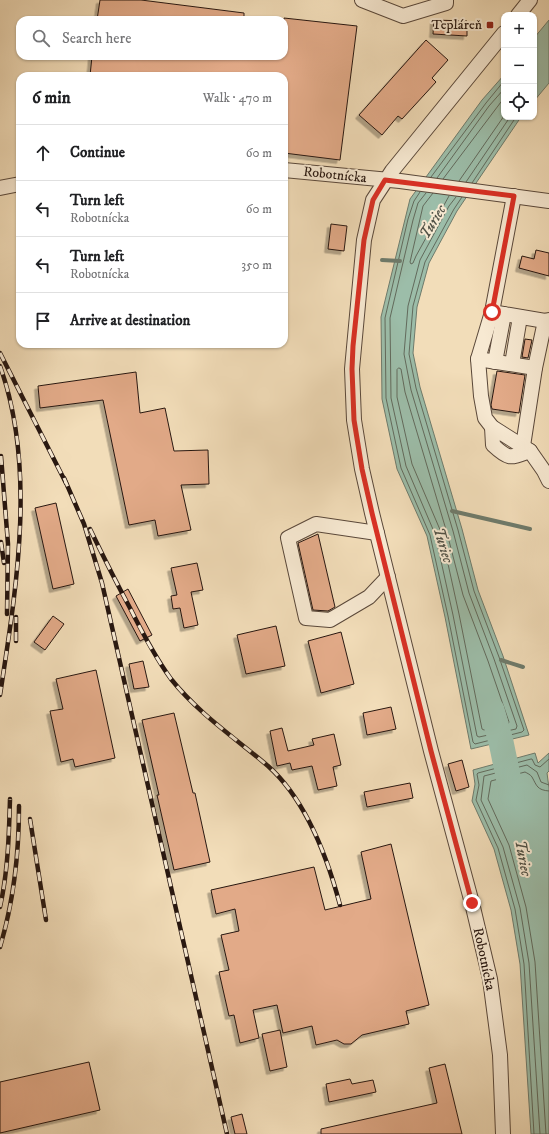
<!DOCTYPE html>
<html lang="en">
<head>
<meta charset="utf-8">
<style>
	body { margin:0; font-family:"IM FELL DW Pica",serif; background:#f2f2f2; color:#202124 }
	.controls { position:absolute; right:12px; top:12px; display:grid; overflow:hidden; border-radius:8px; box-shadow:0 1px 3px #0004 }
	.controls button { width:36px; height:36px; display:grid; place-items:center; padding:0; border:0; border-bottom:1px solid #e0e0e0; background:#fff; color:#202124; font:20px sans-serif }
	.stop { position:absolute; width:12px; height:12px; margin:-9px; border:3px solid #d93025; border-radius:50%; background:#fff }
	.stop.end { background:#d93025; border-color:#fff; box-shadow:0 1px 4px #0008 }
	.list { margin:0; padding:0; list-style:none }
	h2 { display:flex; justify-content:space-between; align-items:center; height:52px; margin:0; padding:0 16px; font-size:17px }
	h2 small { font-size:13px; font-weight:400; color:#757577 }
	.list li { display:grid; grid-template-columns:26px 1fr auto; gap:12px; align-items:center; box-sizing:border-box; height:56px; padding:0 16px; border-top:1px solid #e0e0e0 }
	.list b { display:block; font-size:15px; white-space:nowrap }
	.list p { margin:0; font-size:13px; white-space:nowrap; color:#757577 }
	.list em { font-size:13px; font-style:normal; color:#757577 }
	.icon { flex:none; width:22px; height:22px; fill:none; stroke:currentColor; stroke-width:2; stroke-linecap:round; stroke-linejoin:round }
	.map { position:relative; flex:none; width:549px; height:1134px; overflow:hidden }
	.search { position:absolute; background:#fff; box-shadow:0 1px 3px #0004; left:16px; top:16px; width:272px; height:44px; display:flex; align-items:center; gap:10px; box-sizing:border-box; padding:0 14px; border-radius:12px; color:#757577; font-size:15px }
	.panel { position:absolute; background:#fff; box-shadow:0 1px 3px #0004; left:16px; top:72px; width:272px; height:276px; border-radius:12px }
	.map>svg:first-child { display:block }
	.water { fill:#9cbda9; stroke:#6e7b6c }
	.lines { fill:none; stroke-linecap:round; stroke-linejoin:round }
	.shore { stroke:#626a5c; stroke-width:1 }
	.stream { stroke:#6e7b6c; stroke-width:4 }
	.river { stroke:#9cbda9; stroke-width:25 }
	.building { fill:#e2aa88; stroke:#281710; filter:url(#shadow) }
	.minor-casing { stroke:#5a483a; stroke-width:16 }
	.minor { stroke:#f7e9d2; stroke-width:14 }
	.rail-casing { stroke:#281710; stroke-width:4.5 }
	.rail { stroke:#f7e9d2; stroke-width:3; stroke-dasharray:9; stroke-linecap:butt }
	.route { stroke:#d93025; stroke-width:5 }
	.poi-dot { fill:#8f2418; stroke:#f7e9d2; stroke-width:1.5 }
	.labels { text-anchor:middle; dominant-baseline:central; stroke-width:4; stroke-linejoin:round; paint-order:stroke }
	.poi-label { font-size:14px; fill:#281710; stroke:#f7e9d2; text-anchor:end }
	.street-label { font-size:14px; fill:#281710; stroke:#f7e9d2 }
	.water-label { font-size:15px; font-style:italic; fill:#515146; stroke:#f7e9d2 }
</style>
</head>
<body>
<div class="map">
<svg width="549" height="1134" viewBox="0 0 549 1134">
	<defs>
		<filter id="shadow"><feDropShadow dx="-3.5" dy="3.5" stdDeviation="0" flood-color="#0004"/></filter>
	</defs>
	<rect width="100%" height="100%" fill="#f2ddb9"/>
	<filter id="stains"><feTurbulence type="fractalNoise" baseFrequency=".005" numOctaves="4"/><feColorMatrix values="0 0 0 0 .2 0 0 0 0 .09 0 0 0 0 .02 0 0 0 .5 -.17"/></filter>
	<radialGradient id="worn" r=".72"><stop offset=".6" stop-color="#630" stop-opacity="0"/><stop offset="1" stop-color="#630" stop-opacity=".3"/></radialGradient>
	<g class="water">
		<path d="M549,20V83L534,101V38Z"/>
		<path d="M504,75V117H521L457,211L429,263L417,307L413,353L420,387L462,529L478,590L503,656L529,735L471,749L445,617L427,536L397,469L382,399L381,317L410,199L482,100Z"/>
		<path d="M535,753L538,763L549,753V771L547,773L549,788V1134H531L520,964L511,910L494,849L472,801L475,784L473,770Z"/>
	</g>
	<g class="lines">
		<g class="shore">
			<path d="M431,177L486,103L504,81"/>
			<path d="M437,178L489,106L504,89"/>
			<path d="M443,179L504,98"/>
			<path d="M459,181L504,116"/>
			<path d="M466,182L510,117"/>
			<path d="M472,183L516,117"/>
			<path d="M420,192L414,201L408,219L385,318L386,398L401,468L430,535L448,616L473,742L475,744L522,732L524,730L499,657L474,591L458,530L416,388L409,354L413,306L425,262L454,209L462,197"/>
			<path d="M426,193L418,203L413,220L390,318L391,398L406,466L435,534L453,615L477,736L479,737L516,729L517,726L494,659L469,593L453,531L411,390L404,354L408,306L420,260L449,206L456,197"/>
			<path d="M433,193L423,206L410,262L411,264L413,263L416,256L449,196"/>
			<path d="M399,368L401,369L405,392L447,533L463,595L488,661L509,722L508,724L484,730L482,729L459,614L441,532L412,464L397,397V370Z"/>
			<path d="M534,1134L524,964L515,909L498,848L476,800L479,785L477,774L478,773L531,759H532L535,765L540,767L549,759"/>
			<path d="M540,1134L529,963L520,908L503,847L481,800L484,776L527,765L537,772L541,782L549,785"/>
			<path d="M546,1134L535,962L526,907L509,845L488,799L491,781L525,772C527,773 531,775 532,777C537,786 537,790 549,791"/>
		</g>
		<g class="stream">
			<path d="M382,260L400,261"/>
			<path d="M452,511L530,529"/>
			<path d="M501,660L523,667"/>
		</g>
		<path class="river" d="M492,710L501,742L512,795"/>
	</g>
	<g class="building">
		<path d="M100,0H141L244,13V20H97Z"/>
		<path d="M284,18L357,26L340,160L284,153V76H90L92,56H284Z"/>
		<path d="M434,20L467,21V36L433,34Z"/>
		<path d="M426,40L448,60L432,78L436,82L402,119L398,116L382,135L359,115Z"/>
		<path d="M331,224L347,226L344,251L328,249Z"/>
		<path d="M536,250L549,253V276L519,268L522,256L534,259Z"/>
		<path d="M525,339L532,340L528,358L522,357Z"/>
		<path d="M497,371L525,375L519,413L492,409L491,405Z"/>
		<path d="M136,372L140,413L165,408L174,451L208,450L209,484L181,485L191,530L158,536L155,520L129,525L103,400L40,408L38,386Z"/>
		<path d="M56,503L74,584L53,589L35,508Z"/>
		<path d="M318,534L335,607L328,611L313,610L298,543Z"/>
		<path d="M197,563L203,590L191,592L198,625L184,628L180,608L173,609L171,596L177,595L171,568Z"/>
		<path d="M128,589L152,635L140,641L116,596Z"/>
		<path d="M53,616L64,624L45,650L34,642Z"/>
		<path d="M276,626L285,666L246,674L237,635Z"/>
		<path d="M341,632L354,684L321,693L308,641Z"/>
		<path d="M143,661L149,687L134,689L129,664Z"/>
		<path d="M96,670L115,758L75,767L73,759L61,762L50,711L63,709L56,679Z"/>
		<path d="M391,707L396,729L367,735L363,713Z"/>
		<path d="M174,713L193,793H195L210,862L174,870L157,795H159L142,720Z"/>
		<path d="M282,728L288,751L314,745L312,739L334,734L341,765L333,767L337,786L318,790L312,766L292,770L290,763L277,766L270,731Z"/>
		<path d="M462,760L469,787L456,791L448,764Z"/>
		<path d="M410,783L413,798L367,807L364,792Z"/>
		<path d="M391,844L429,1005L406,1011L409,1024L362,1035L351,1044H344L337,1040L316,1045L312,1026L283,1033L277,1005L253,1010L259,1038L240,1043L234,1015L229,1016L219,972L229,970L221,935L239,931L235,909L216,914L211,890L314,867L325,910L371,899L361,852Z"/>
		<path d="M280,1030L287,1067L270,1071L262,1034Z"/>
		<path d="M89,1062L100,1110L0,1133V1082Z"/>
		<path d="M445,1064L462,1134H321V1129L437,1103L429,1068Z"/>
		<path d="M350,1079L352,1084L373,1080L376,1092L329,1102L326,1084Z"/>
		<path d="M242,1114L247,1134H235L231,1117Z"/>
	</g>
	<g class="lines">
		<g class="minor-casing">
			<g id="minor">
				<path d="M362,0L403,16L446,3V0"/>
				<path d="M518,15L530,0"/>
				<path d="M284,170L400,181L549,201"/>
				<path d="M0,188L20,184"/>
				<path d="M514,196L492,312L478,359L481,396L485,418L492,427L530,451L544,471L549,481"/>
				<path d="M492,312L545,321L549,320"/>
				<path d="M478,359L535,368"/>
				<path d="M495,362L504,314"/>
				<path d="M512,364L520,317"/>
				<path d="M492,427L493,445C509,460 510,458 530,451"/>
				<path d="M523,446L535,368L545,321"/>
				<path d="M377,533L316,524L288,538L306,618L330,620L369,597L388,577"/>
				<path d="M503,1134L500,1055L490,979L472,903L431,751L372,513L362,469L354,420L352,369L364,240L373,200L392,171L504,33"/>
			</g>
		</g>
		<use href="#minor" class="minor"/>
		<g class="rail-casing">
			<g id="rail">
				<path d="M0,353L66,483"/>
				<path d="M0,366C37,469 16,590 0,695"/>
				<path d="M1,456L8,544L7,614"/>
				<path d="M64,478L84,524L102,583L227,1134"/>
				<path d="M90,529C103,556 116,582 130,608C142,632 155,657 171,679C198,713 235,738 268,766C306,800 327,856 340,905"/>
				<path d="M1,542L4,563"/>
				<path d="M16,641V617"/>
				<path d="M30,819L46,920"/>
				<path d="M0,907C8,871 9,835 10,799"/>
				<path d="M0,947C14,900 19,854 19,806"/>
			</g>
		</g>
		<use href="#rail" class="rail"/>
	</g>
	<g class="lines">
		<path class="route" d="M472,903L431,751L372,513L362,469L354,420L352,369L353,346L364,240L373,200L385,180L514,196L492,312"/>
	</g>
	<rect class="poi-dot" x="486" y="21" width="8" height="8" rx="2"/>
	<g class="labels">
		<g class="poi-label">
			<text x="482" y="25">Tepláreň</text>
		</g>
		<g class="street-label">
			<text transform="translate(335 175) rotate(6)">Robotnícka</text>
			<text transform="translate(484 959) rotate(78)">Robotnícka</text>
		</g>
		<g class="water-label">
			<text transform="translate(433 222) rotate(-59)">Turiec</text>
			<text transform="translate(443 545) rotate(73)">Turiec</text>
			<text transform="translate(523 858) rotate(79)">Turiec</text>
		</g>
	</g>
	<rect width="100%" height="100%" filter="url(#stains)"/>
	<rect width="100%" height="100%" fill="url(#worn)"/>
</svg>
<div class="controls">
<button>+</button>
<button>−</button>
<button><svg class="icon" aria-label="locate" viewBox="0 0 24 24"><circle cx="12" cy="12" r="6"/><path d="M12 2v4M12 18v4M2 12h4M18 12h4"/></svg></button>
</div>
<div class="stop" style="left:492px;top:312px"></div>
<div class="stop end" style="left:472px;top:903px"></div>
<div class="search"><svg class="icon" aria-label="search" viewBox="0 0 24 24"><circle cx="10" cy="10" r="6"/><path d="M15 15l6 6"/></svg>Search here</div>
<section class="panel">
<h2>6 min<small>Walk · 470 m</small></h2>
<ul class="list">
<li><svg class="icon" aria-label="ahead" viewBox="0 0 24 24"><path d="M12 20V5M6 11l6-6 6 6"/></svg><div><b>Continue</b></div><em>60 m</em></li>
<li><svg class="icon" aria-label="left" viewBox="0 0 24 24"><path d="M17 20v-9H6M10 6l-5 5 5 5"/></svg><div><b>Turn left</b><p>Robotnícka</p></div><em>60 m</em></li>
<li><svg class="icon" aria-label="left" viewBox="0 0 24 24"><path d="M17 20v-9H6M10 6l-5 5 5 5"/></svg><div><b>Turn left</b><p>Robotnícka</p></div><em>350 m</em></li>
<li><svg class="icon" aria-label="arrive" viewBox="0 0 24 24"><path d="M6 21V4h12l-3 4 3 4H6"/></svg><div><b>Arrive at destination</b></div></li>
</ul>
</section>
</div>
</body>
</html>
